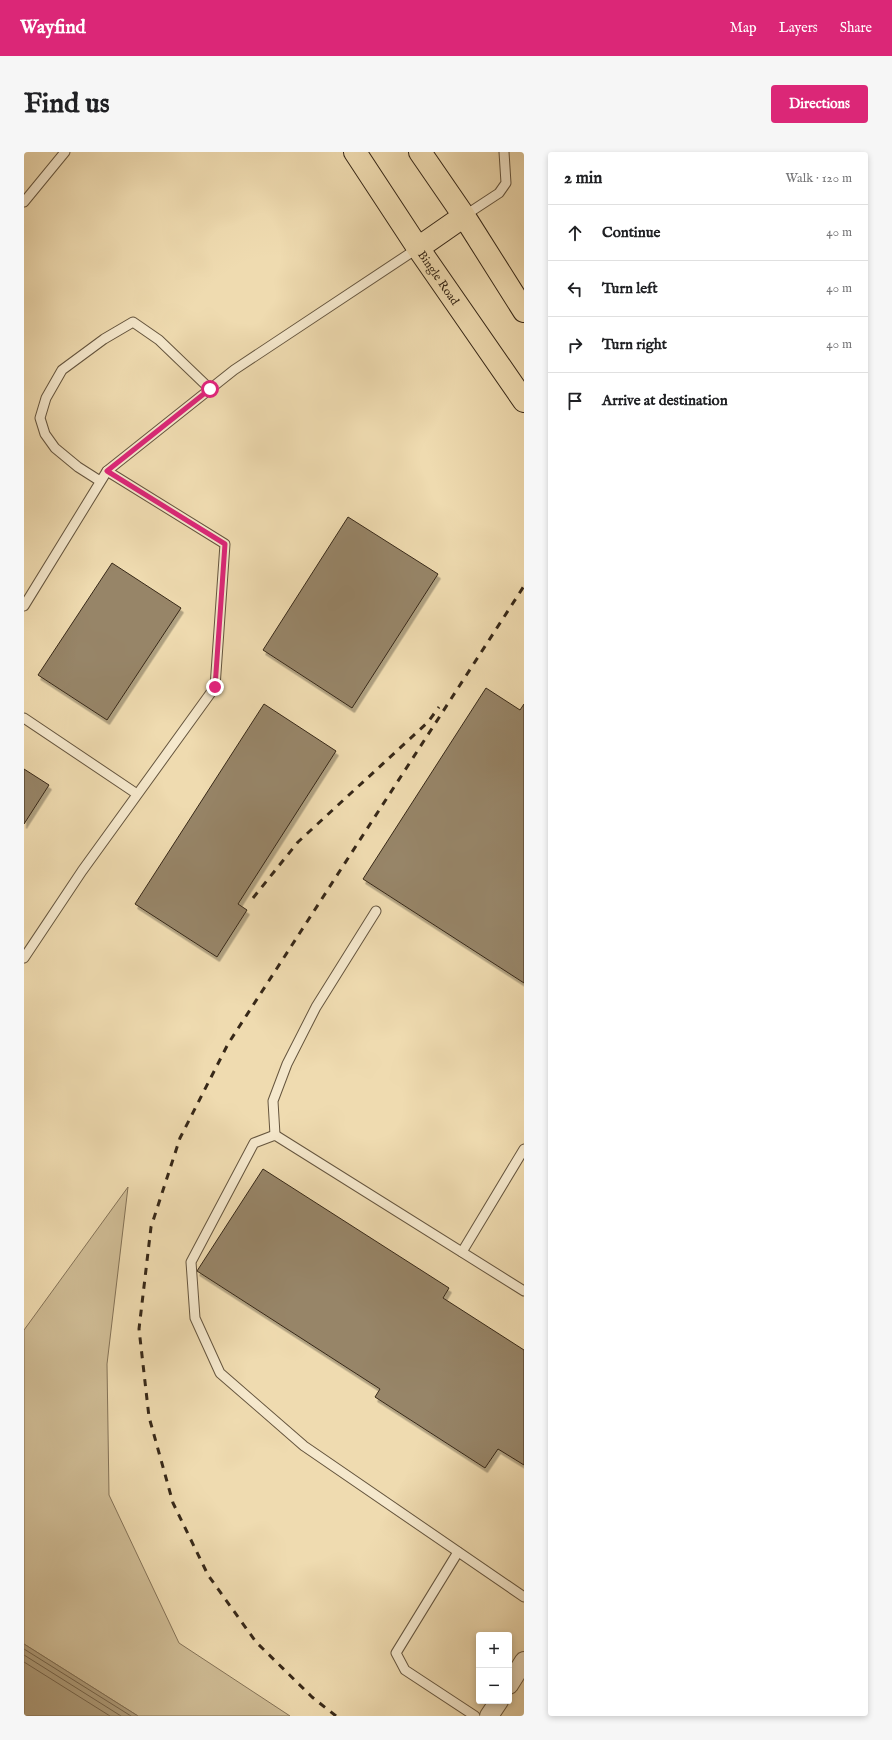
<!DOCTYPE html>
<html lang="en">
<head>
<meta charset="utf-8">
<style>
	body { margin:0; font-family:"IM FELL English",serif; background:#f6f6f6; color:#202124 }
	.controls { position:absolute; right:12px; bottom:12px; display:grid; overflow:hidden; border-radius:4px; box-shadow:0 2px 6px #0003 }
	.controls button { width:36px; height:36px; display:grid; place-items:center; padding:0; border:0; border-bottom:1px solid #e0e0e0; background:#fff; color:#202124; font:20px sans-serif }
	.stop { position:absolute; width:12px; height:12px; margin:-9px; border:3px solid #db2777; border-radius:50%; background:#fff }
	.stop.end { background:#db2777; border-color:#fff; box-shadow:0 1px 4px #0008 }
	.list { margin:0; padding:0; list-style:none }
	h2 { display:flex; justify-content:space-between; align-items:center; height:52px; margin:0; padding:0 16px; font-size:17px }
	h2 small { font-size:13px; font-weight:400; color:#757577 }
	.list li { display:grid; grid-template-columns:26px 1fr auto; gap:12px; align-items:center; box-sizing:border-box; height:56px; padding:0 16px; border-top:1px solid #e0e0e0 }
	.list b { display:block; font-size:15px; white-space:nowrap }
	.list em { font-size:13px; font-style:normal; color:#757577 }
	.icon { flex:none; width:22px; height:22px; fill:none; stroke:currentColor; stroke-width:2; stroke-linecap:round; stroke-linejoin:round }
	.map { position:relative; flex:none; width:500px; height:1564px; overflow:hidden; border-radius:4px }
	header { display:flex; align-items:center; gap:24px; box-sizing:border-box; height:56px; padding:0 20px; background:#db2777; color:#fff }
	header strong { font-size:19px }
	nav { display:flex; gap:22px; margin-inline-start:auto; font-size:14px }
	.intro { display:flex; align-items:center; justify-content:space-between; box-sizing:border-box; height:96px; padding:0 24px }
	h1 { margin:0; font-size:28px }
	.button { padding:10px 18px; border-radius:4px; background:#db2777; color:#fff; font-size:14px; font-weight:700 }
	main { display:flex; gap:24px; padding:0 24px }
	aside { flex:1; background:#fff; border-radius:4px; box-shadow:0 2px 6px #0003 }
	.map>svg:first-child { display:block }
	.green { fill:#d0bd96; stroke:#847257 }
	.water { fill:#b09e7c; stroke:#806f54 }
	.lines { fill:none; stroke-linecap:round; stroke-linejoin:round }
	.shore { stroke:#74634a; stroke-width:1 }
	.building { fill:#978567; stroke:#372818; filter:url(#shadow) }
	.lane-casing { stroke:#65553e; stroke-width:11 }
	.street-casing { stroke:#65553e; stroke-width:20 }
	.primary-casing { stroke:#372818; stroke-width:24 }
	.lane { stroke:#f5e8cc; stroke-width:9 }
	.street { stroke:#f5e8cc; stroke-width:18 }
	.primary { stroke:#efdbb0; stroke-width:22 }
	.rail { stroke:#372818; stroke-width:3; stroke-dasharray:7 7; stroke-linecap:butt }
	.route { stroke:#db2777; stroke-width:5 }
	.labels { text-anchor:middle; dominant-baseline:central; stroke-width:3; stroke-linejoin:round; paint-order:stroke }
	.street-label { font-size:12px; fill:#372818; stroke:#f5e8cc }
</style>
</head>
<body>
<header>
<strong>Wayfind</strong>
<nav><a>Map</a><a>Layers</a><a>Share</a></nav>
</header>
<div class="intro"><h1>Find us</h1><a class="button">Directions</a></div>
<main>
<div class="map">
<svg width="500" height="1564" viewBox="0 0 500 1564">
	<defs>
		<filter id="shadow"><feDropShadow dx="2.5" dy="4.5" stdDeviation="0" flood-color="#0004"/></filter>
	</defs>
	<rect width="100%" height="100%" fill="#efdbb0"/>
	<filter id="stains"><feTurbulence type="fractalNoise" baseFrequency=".005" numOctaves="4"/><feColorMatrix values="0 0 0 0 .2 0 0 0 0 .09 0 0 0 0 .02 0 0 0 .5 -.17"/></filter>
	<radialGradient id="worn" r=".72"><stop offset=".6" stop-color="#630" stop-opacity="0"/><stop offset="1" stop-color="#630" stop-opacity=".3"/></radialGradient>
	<path class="green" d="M104,1035L83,1212L85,1343L155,1491L266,1564H114L0,1492V1178Z"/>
	<path class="water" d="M0,1492L114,1564H0Z"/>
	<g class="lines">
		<g class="shore">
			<path d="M0,1497L107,1564"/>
			<path d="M0,1503L97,1564"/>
			<path d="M0,1510L86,1564"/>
		</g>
	</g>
	<g class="building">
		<path d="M324,365L414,422L328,556L239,498Z"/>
		<path d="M88,411L157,456L83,568L14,523Z"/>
		<path d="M462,536L496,558L500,552V831L339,727Z"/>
		<path d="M240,552L312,599L214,752L223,758L193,805L111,752Z"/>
		<path d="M0,617L25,633L0,672Z"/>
		<path d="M239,1017L425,1136L419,1146L500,1198V1313L474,1297L461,1316L351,1245L356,1237L173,1119Z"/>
	</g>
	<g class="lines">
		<g class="lane-casing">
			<g id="lane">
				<path d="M0,50L41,0"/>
				<path d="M440,64L475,41L482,31L480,0"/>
				<path d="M76,329L54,315L31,296L21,282L16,266L22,246L38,218L80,187L109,170L135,188L186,237"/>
				<path d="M0,454L83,319L210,218L394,96"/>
				<path d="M0,566L113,642"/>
				<path d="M0,806L58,719L191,535L201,392L83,319"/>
				<path d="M251,983L249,949L263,912L292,855L352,759"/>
				<path d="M438,1100L500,997"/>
				<path d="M500,1139L251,983L230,991L167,1110L171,1166L196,1221L280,1294L500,1445"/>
				<path d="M434,1400L372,1501L381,1518L451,1564"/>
			</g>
		</g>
		<g class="street-casing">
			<g id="street">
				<path d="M485,1533L500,1509"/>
				<path d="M465,1564L475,1549"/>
			</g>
		</g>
		<g class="primary-casing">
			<g id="primary">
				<path id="s1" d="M331,0L394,96L500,249"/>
				<path d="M396,0L440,64L500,159"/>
				<path d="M394,96L440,64"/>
			</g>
		</g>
		<use href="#lane" class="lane"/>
		<use href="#street" class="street"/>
		<use href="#primary" class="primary"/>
		<g class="rail">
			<path d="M229,746L274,690L404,570L415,555"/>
			<path d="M312,1564L288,1545L232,1490L184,1423L149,1351L125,1265L115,1177L127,1075L156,986L204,892L500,434"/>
		</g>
	</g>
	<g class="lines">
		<path class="route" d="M186,237L83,319L201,392L191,535"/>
	</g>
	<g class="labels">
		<g class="street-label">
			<text stroke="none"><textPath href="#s1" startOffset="151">Bingle Road</textPath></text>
		</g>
	</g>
	<rect width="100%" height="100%" filter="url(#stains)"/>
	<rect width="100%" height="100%" fill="url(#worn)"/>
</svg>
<div class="controls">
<button>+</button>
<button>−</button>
</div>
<div class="stop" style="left:186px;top:237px"></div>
<div class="stop end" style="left:191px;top:535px"></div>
</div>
<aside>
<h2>2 min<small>Walk · 120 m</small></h2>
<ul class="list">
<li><svg class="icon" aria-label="ahead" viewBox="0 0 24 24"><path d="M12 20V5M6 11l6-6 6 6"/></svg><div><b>Continue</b></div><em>40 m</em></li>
<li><svg class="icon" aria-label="left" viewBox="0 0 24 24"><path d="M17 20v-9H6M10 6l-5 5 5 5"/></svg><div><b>Turn left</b></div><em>40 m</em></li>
<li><svg class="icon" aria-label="right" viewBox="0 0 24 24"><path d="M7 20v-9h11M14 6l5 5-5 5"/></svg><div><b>Turn right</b></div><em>40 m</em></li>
<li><svg class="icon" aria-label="arrive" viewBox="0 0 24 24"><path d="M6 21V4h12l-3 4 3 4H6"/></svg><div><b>Arrive at destination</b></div></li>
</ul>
</aside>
</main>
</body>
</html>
